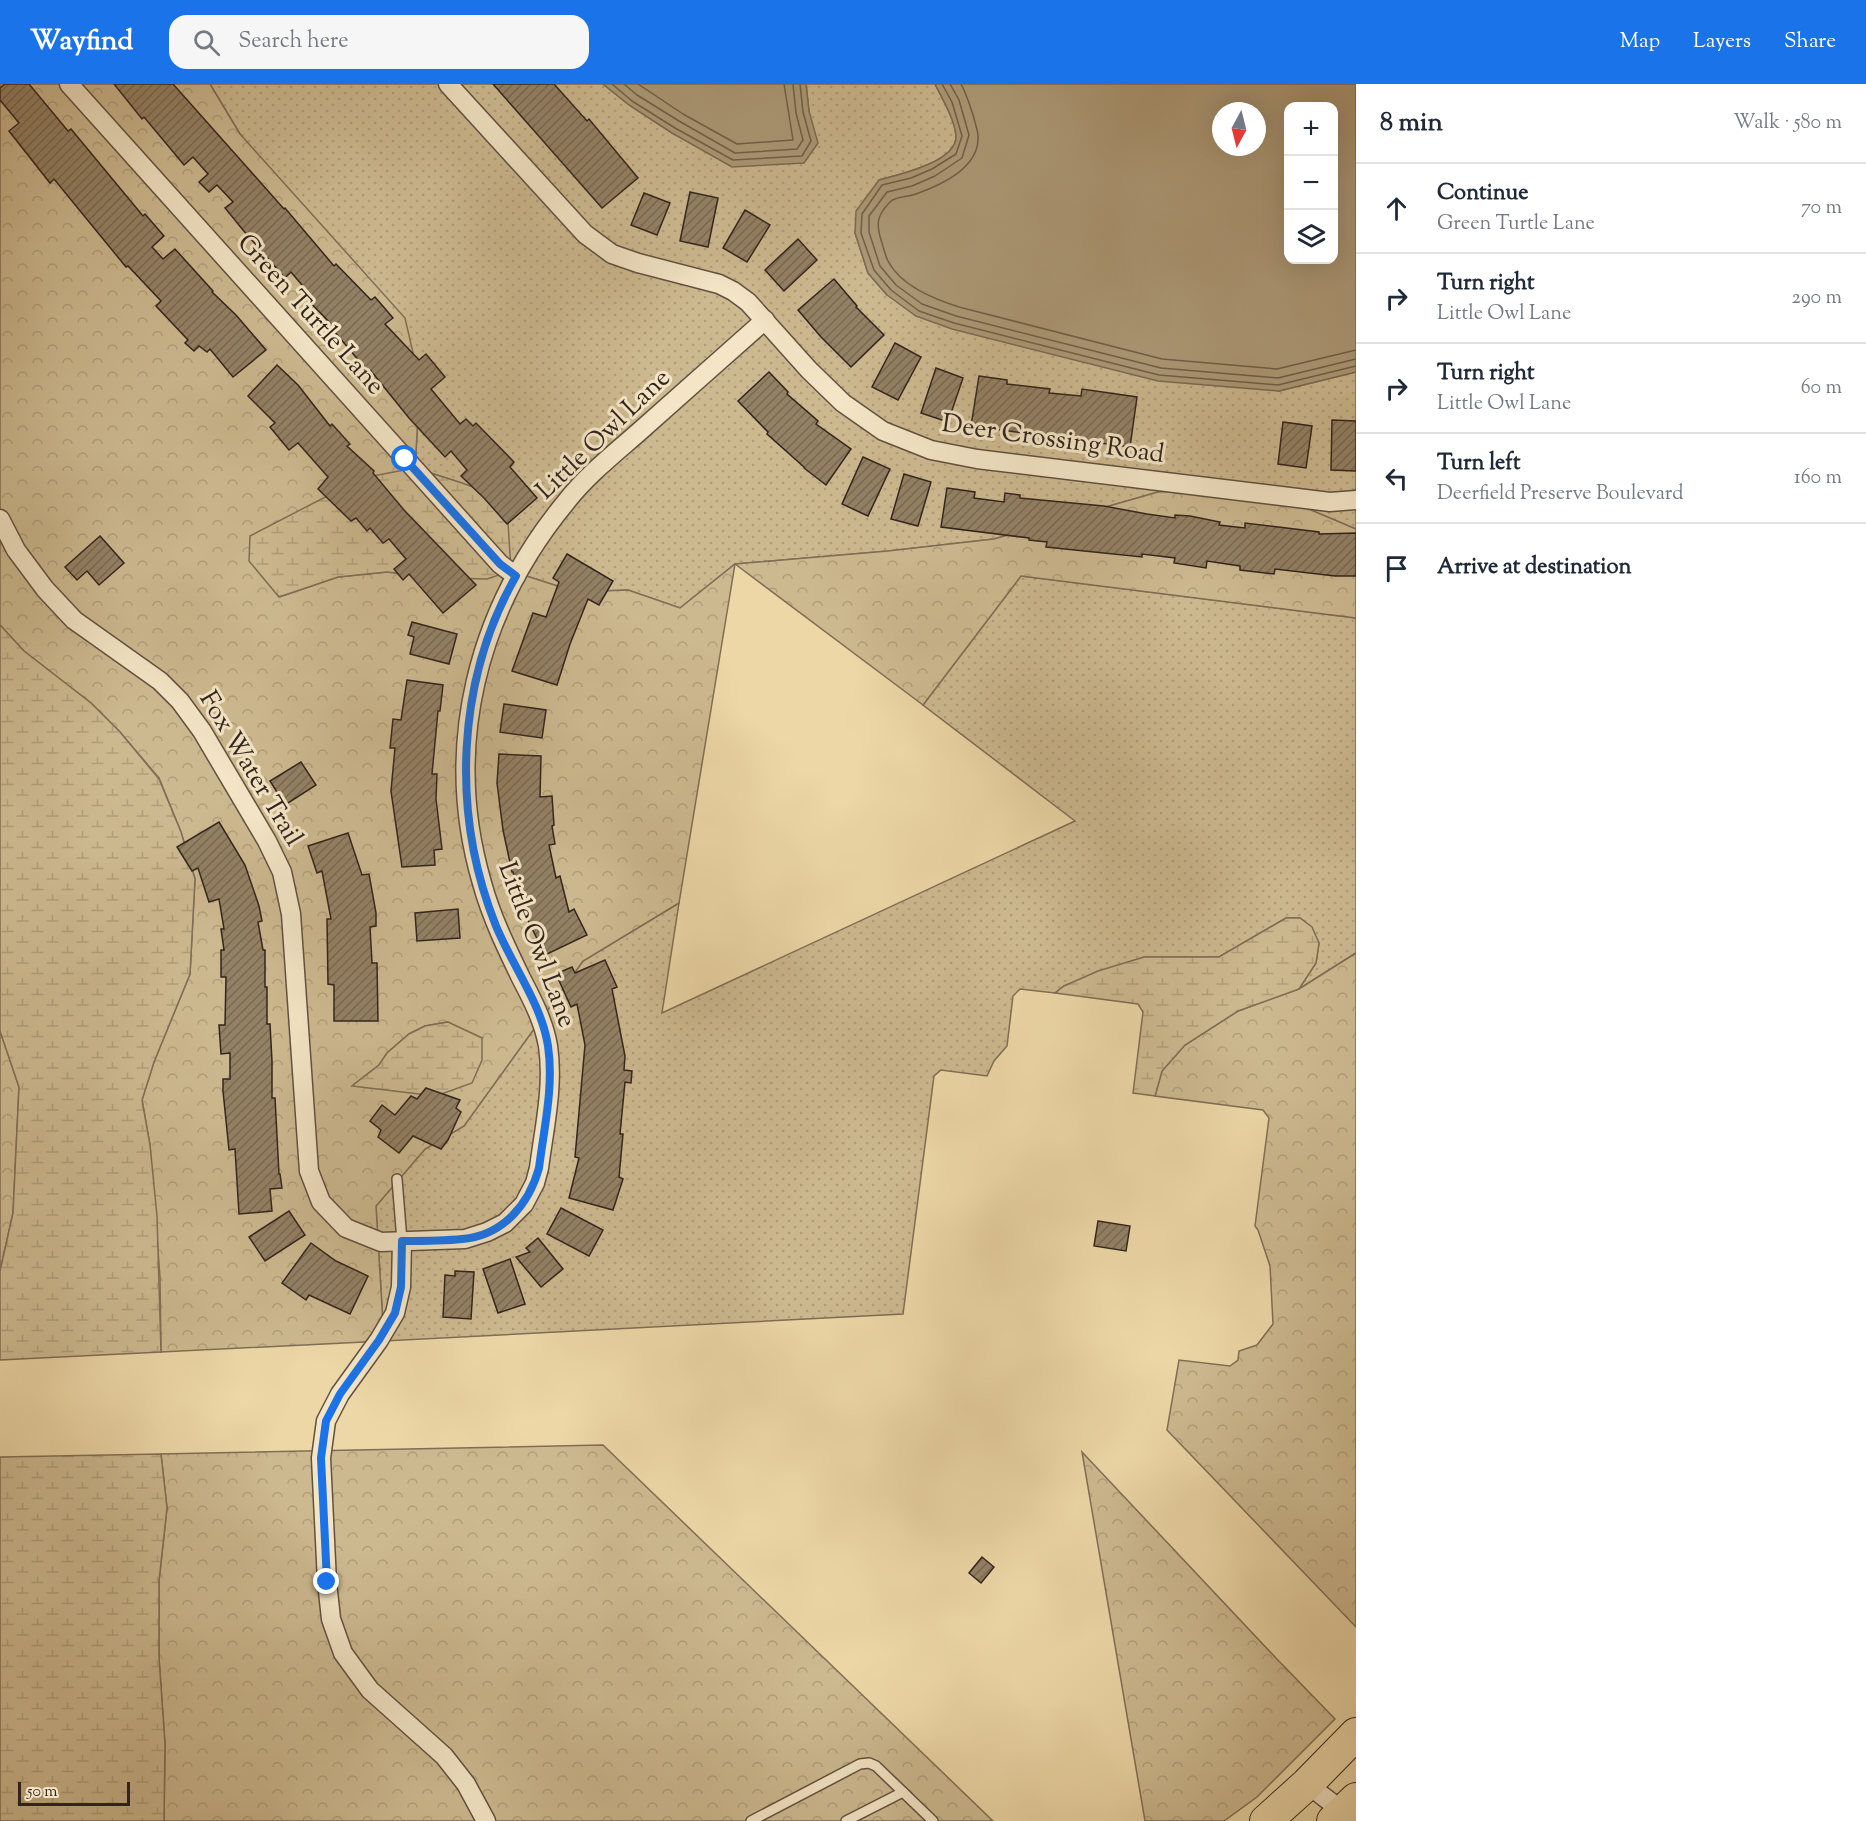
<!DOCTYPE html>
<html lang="en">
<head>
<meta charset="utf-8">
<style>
	body { margin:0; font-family:"Sorts Mill Goudy",serif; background:#f6f6f7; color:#1f2937 }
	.controls { position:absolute; right:18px; top:18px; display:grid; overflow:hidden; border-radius:12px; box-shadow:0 6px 24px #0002 }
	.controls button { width:54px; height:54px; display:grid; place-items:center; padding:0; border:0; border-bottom:2px solid #e0e1e3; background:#fff; color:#1f2937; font:30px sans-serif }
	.compass { position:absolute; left:1212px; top:18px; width:54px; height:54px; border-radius:50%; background:#fff; box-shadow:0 6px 24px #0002; rotate:187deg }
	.scale { position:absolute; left:18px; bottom:15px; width:112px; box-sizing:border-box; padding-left:6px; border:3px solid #32241d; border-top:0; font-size:16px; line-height:21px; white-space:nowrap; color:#32241d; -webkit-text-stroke:4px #f3e5c6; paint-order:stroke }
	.stop { position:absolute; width:18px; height:18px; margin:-14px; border:4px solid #1a73e8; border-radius:50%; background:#fff }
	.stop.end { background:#1a73e8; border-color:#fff; box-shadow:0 2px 6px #0008 }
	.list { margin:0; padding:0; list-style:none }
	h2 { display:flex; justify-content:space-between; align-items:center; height:78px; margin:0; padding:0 24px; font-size:26px }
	h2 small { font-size:20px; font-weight:400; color:#747a83 }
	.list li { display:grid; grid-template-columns:39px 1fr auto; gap:18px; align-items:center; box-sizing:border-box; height:90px; padding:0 24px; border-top:2px solid #e0e1e3 }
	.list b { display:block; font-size:22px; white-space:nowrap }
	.list p { margin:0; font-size:20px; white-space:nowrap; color:#747a83 }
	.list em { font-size:20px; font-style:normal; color:#747a83 }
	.icon { flex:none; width:33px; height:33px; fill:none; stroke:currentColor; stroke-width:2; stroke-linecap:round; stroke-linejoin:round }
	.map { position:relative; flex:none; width:1356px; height:1737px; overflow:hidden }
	header { display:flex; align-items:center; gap:36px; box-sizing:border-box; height:84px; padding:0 30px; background:#1a73e8; color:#fff }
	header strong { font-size:28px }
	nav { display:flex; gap:33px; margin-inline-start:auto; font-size:21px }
	.search { width:420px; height:54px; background:#f6f6f7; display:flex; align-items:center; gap:15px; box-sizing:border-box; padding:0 21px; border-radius:18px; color:#747a83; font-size:22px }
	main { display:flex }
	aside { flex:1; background:#fff }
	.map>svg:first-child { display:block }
	.grass { fill:url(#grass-dots); stroke:#806e56; stroke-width:1.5 }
	.forest { fill:url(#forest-crowns); stroke:#806e56; stroke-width:1.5; fill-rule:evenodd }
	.wetland { fill:url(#wetland-marsh); stroke:#806e56; stroke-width:1.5 }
	.water { fill:#ad9a78; stroke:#7c6b54; stroke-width:1.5; fill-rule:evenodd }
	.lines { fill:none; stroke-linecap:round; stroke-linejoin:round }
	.shore { stroke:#705f4a; stroke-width:1.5 }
	.building { fill:url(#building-hatch); stroke:#32241d; stroke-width:1.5 }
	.lane-casing { stroke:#615140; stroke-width:12 }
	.street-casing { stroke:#615140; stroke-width:21 }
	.highway-casing { stroke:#32241d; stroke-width:34 }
	.lane { stroke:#f3e5c6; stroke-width:9 }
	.street { stroke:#f3e5c6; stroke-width:18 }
	.highway { stroke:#edd7a7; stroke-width:32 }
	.route { stroke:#1a73e8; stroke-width:8 }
	.labels { text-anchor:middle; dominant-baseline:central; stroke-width:6; stroke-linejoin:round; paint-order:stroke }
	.street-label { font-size:26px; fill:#32241d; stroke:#f3e5c6 }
</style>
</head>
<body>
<header>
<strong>Wayfind</strong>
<div class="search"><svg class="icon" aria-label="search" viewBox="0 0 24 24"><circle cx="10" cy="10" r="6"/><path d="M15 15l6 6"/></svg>Search here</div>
<nav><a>Map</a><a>Layers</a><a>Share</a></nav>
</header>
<main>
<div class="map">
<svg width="1356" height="1737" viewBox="0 0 1356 1737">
	<defs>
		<pattern id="grass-dots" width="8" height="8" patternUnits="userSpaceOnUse" patternTransform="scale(1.5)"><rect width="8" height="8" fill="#cdb990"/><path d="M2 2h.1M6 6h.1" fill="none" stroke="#b09f7c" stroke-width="1.8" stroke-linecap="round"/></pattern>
		<pattern id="forest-crowns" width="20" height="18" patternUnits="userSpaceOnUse" patternTransform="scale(1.5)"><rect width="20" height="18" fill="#cdb990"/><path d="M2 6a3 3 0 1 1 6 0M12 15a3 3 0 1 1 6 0" fill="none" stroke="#b09f7c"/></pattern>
		<pattern id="wetland-marsh" width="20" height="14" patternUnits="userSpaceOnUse" patternTransform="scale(1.5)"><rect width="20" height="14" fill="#cdb990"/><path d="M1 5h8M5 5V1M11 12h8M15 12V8" fill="none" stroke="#b09f7c"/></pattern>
		<pattern id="building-hatch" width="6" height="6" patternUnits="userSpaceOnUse" patternTransform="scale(1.5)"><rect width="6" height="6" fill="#938165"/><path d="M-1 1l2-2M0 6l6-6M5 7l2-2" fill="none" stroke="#796953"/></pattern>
	</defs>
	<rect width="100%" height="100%" fill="#edd7a7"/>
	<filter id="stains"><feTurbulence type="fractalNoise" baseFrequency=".00333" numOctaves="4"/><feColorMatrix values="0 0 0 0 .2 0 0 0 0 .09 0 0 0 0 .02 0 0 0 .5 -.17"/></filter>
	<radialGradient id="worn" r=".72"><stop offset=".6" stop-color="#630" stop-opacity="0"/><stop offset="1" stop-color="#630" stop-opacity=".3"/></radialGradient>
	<g class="grass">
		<path d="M210,0H603L629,21L672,49L809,27L806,0H935C942,14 955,36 956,52C957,78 898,91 879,96L855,149L868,189L887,211L1279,307L1356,288V445L1292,418L1240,404L1158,408L994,455L888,467L735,480L680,524L628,506L576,508L511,487L462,399L415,384L420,299L240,50Z"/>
		<path d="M1021,492L1356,534V869L1299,905L1316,879L1319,859L1311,843L1300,834H1286L1219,873H1144L1064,902L1055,909L1020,905L1013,912L1007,962L994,977L987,992L941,986L934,992L903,1230L384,1257L376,1122L425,1065L464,1042L583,877L679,819L662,929L1075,737L923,621Z"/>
	</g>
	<g class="forest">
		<path d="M0,0H210L240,50L405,234L420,299L415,384L279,513L338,493L387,488L445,494L511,487L576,508L628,506L680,524L735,480L888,467L994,455L1158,408L1240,404L1292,418L1356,445V534L1021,492L923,621L735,480L679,819L583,877L464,1042L425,1065L376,1122L384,1257L161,1268L160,1193L150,1061L142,1016L154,978L190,890L195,795L181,748L159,694L120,648L91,619L24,567L0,541ZM447,938L482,954L353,1001L379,981L387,969L409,950L425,942Z"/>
		<path d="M1356,869V1543L1167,1346L1179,1276L1230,1282L1238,1276L1239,1267L1257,1261L1273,1240L1270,1182L1258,1146L1255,1142L1269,1034L1263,1026L1155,1012L1162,987L1185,961L1238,927L1299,905Z"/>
		<path d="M0,947L19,1003L13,1129L0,1187Z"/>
		<path d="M603,1361L993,1737H164L165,1660L159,1574V1497L167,1424L161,1370Z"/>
		<path d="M1082,1368L1275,1573L1335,1635L1257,1713L1224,1737H1145Z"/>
	</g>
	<g class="wetland">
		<path d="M415,384L462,399L495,411L508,438L511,487L487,495L445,494L387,488L338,493L279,513L249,477L250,452L362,394Z"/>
		<path d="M0,541L24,567L91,619L120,648L159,695L181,748L195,795L190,890L154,978L142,1016L150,1061L157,1132L161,1268L0,1276V1187L13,1129L19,1003L0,947Z"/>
		<path d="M1286,834H1300L1312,843L1319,859L1316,879L1299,905L1238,927L1185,961L1162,987L1155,1012L1133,1009L1143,928L1138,920L1055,909L1064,902L1098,887L1144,873H1219Z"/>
		<path d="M448,938L482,954V976L472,999L436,1012L352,1002L379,981L387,969L409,950L425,942Z"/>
		<path d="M161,1370L167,1424L159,1497V1574L165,1660L164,1737H0V1373Z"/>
	</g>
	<g class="water">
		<path d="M603,0H806L809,27L818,59L804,79L732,83L672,49L629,21Z"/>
		<path d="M935,0H1356V288L1279,307L1158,297L952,245L916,232L887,211L868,189L855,149L856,127L879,96C898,91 957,78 956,52C955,36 942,14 935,0ZM1288,22H1334V176H1288ZM1221,27H1257V63H1221Z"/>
	</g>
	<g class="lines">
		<g class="shore">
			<path d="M612,0L632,17L675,44L733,76L802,72L811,57L803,28L800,0"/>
			<path d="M624,0L637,11L679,37L735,69L797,65L803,56L796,29L793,0"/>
			<path d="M638,0L683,30L737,60L793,56L784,0"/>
			<path d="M942,0L952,18L962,52L956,70L932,85L911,94L882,101L862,130L861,149L874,186L891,206L919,227L954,239L1159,291L1278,301L1356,282"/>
			<path d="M950,0L959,16L969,51L962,74L935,92L912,102L887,108L869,132V148L880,182L896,201L922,220L956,232L1161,284L1278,294L1356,275"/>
			<path d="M961,0C967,11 970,22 974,34C975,40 978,46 978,52C980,84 941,101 916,110C908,113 896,112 890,118C876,132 876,141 882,159C884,165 885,171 888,177C901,202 934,215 959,223L1162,275L1277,285L1356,266"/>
		</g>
	</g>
	<g class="building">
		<path d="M5,0H29L68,47L71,45L143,132L145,130L164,152L152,163L163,175L175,165L213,207L212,208L236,231L266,266L233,293L210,265L207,268L199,262L194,267L185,259L188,256L156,222L161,217L128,182L126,183L54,95L50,99L9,47L19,39L0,16V4Z"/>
		<path d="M114,0H173L284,125L285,124L334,182L336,180L371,216L375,213L393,234L385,240L419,276L426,270L445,293L431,305L460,340L466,335L473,342L476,339L514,378L510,383L537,414L507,440L484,414L461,392L467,386L451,367L445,373L409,334L371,287L370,289L360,278L334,247L336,245L303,211L307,207L291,188L285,194L243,146L225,124L233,118L217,101L209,108L199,98L208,90L193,73L184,81L144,33L142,35Z"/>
		<path d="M493,0H554L587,37L589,35L638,94L602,124Z"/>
		<path d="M690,108L718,114L708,163L680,157Z"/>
		<path d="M644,109L670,119L657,151L631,141Z"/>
		<path d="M745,126L770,141L747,178L723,164Z"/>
		<path d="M798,155L817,176L784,207L765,186Z"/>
		<path d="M834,195L857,222L856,223L884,251L851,283L821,253L798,226Z"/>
		<path d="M895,259L921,273L898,316L872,303Z"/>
		<path d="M277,281L298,301L330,342L332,340L350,360L347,362L374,387L373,389L404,426L476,501L443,529L409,490L403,496L394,485L406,475L389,455L383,459L370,444L367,447L356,434L351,437L318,405L328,393L298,359L289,366L270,343L275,339L248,312Z"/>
		<path d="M936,284L963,294L948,338L921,329Z"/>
		<path d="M769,288L788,308L787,310L818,337L816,340L851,365L826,401L804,384V383L767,350L768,348L738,317Z"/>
		<path d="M979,292L1007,296V300L1050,305L1049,309L1081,312L1082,305L1137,313L1130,363L971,342Z"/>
		<path d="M1332,336L1356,337V387L1331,386Z"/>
		<path d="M1283,338L1312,342L1306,384L1278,380Z"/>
		<path d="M863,373L890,385L868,432L842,420Z"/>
		<path d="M904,390L931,398L918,442L891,435Z"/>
		<path d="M947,404L975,408L974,414L1004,418L1005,409L1020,411V414L1104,422L1147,430L1175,434V431L1190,432L1220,438L1219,441L1245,444V439L1319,448V450L1356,449V492H1335L1275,485L1274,490L1240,486V482L1207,477L1206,484L1174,479L1175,474L1142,470V473L1046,463L1047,458L1029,456V454L941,443Z"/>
		<path d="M100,452L124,479L99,501L87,487L77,496L65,483Z"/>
		<path d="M567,470L613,497L599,521L588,515L570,560L557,601L512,587L533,529L546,533L559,498L553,494Z"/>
		<path d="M412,538L457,550L449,580L410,570L414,553L408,551Z"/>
		<path d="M407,596L443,601L440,627H438L432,690H437L436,715L442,765L434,766L435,781L402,783L391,707L395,664H390L393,635L401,636Z"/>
		<path d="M504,620L546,626L542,654L500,648Z"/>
		<path d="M499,670L541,672L540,713L552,712L554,741L552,742L555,760L549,761L556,794L560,792L569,828L574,825L587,851L545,871L525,830L513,788H512L503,746L497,699Z"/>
		<path d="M301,678L316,701L285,721L270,697Z"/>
		<path d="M219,738L245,781L259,822L262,837L258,838L263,866H265V903H267V940H270L272,977V1014H275L279,1090H280L282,1104L270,1105L272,1127L239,1130L235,1065L229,1066L223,1007V995H230V969L221,970L219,941H225L226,893H221V866H224L221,845H224L219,815L209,818L198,784L192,787L177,763Z"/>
		<path d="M348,749L362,791L369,790L376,829V842L370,843L372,879H377L378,937H334V901L328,900L327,835H331L322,787L317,789L308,762Z"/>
		<path d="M458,825L460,854L417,857L415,829Z"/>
		<path d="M605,876L617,903L612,905L625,972L624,986L632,987L631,999L625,998L620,1050H623L619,1093L623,1095L613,1126L569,1114L579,1074L575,1073L585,961L577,920L571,923L556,890L572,883L575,889Z"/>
		<path d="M426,1004L460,1016L456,1024L461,1028L458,1034L448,1056L441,1065L413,1052L399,1069L378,1053L381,1046L370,1037L382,1021L395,1031L411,1012L417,1015Z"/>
		<path d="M561,1124L603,1146L589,1172L547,1150Z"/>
		<path d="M289,1127L305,1151L265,1177L249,1153Z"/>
		<path d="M1098,1137L1130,1142L1126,1167L1094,1162Z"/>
		<path d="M538,1154L563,1185L541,1203L516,1173L530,1168L526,1164Z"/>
		<path d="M311,1159L336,1177L368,1192L350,1230L309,1211L306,1216L282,1199Z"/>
		<path d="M510,1175L525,1220L498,1229L483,1185Z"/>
		<path d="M455,1187L474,1188L471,1235L443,1233L445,1191L455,1192Z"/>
		<path d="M982,1473L994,1483L981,1499L969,1489Z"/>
	</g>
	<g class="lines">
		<g class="lane-casing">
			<g id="lane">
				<path d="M397,1095L402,1157"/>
				<path d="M751,1737L860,1680L869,1679L876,1682L933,1737"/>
				<path d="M846,1737L903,1708"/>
			</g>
		</g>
		<g class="street-casing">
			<g id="street">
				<path d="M69,0L500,480L516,492"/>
				<path d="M448,0L585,150L612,170L638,179L719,200L733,207L748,218L809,286L843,319L883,347L931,366L977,375L1330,418L1356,416"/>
				<path d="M0,435L16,466L45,505L74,536L160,597L180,617L202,647L267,757L282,788L291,830L309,1087L321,1118L346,1144L381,1158L465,1155L487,1148L505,1139L524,1120L535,1099L539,1084C544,1045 554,1002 548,962C544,938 532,915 521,894C506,863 491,832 482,799C442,663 477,526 566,418C587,391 615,369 640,347C682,310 723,273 765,236"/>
				<path d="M402,1157L401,1203L395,1229L379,1256L340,1310L326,1337L321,1374L327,1498L331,1535L343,1569L370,1606L444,1672L466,1700L486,1737"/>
				<path d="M1307,1700L1349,1732"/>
			</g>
		</g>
		<g class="highway-casing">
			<g id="highway">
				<path d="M1266,1737L1307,1700L1356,1650"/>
				<path d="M1333,1737L1356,1715"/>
			</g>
		</g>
		<use href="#lane" class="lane"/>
		<use href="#street" class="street"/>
		<use href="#highway" class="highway"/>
	</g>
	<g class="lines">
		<path class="route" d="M327,1498L321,1374L326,1337L340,1310L379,1256L395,1229L401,1203L402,1157C422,1157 443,1157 462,1155C503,1152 529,1120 539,1084C544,1044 554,1002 548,962C542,921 512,881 496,842C451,730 456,597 516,492L500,480L405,375"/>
	</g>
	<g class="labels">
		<g class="street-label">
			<text transform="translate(310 231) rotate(48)">Green Turtle Lane</text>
			<text transform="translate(604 351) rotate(-44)">Little Owl Lane</text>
			<text transform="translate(1053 356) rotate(8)">Deer Crossing Road</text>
			<text transform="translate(250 685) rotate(59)">Fox Water Trail</text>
			<text transform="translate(536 861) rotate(69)">Little Owl Lane</text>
		</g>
	</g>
	<rect width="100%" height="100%" filter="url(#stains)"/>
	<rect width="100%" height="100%" fill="url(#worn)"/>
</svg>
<div class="controls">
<button>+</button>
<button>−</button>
<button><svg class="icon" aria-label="layers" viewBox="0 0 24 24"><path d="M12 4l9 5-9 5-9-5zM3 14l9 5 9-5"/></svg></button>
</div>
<svg class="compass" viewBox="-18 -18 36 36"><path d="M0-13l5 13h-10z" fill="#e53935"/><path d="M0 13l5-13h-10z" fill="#747a83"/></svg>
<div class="scale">50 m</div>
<div class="stop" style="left:405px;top:375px"></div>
<div class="stop end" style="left:327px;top:1498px"></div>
</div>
<aside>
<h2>8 min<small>Walk · 580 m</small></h2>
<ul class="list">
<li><svg class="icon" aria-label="ahead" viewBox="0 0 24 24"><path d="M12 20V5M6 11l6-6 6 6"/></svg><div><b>Continue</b><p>Green Turtle Lane</p></div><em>70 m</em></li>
<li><svg class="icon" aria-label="right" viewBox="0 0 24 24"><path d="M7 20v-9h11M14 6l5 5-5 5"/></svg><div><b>Turn right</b><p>Little Owl Lane</p></div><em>290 m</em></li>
<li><svg class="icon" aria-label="right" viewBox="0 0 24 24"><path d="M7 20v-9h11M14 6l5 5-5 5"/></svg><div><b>Turn right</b><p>Little Owl Lane</p></div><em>60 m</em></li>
<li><svg class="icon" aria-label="left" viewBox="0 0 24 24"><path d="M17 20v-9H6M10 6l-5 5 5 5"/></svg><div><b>Turn left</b><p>Deerfield Preserve Boulevard</p></div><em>160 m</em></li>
<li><svg class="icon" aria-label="arrive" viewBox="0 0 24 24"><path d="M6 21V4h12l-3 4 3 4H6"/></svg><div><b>Arrive at destination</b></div></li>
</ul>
</aside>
</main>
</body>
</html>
